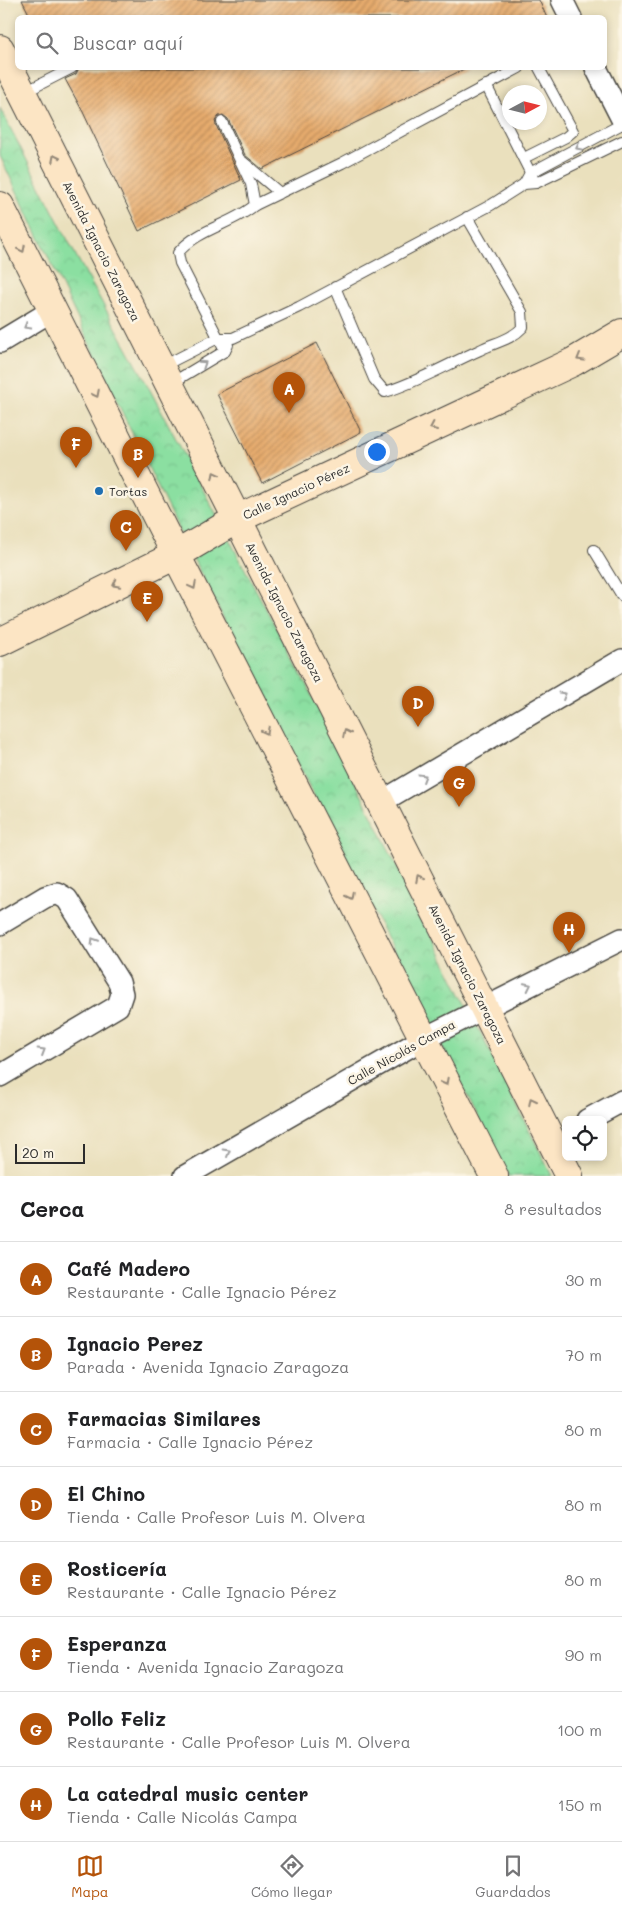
<!DOCTYPE html>
<html lang="es">
<head>
<meta charset="utf-8">
<style>
	body { margin:0; font-family:Mali,sans-serif; background:#f2f2f2; color:#202124 }
	.controls { position:absolute; right:15px; bottom:15px; display:grid; overflow:hidden; border-radius:8px; box-shadow:0 2px 8px #0003 }
	.controls button { width:45px; height:45px; display:grid; place-items:center; padding:0; border:0; border-bottom:1px solid #e0e0e0; background:#fff; color:#202124; font:25px sans-serif }
	.compass { position:absolute; left:502px; top:85px; width:45px; height:45px; border-radius:50%; background:#fff; box-shadow:0 2px 8px #0003; rotate:83deg }
	.scale { position:absolute; left:15px; bottom:12px; width:70px; box-sizing:border-box; padding-left:5px; border:2px solid #2b2b2b; border-top:0; font-size:14px; line-height:18px; white-space:nowrap; color:#2b2b2b; -webkit-text-stroke:4px #fcf5e5; paint-order:stroke }
	.you { position:absolute; left:376px; top:451px; width:18px; height:18px; margin:-12px; border:4px solid #fff; border-radius:50%; background:#1a73e8; box-shadow:0 0 0 8px #1a73e833 }
	.badge { display:grid; place-items:center; width:32px; height:32px; border-radius:50%; background:#b45309; color:#fff; font-size:16px; font-weight:700 }
	.pin { position:absolute; translate:-50% -41px; filter:drop-shadow(0 1px 2px #0008) }
	.pin::after { content:''; position:absolute; top:26px; width:18px; height:15px; background:inherit; clip-path:polygon(0 0,100% 0,50% 100%) }
	.list { margin:0; padding:0; list-style:none }
	h2 { display:flex; justify-content:space-between; align-items:center; height:65px; margin:0; padding:0 20px; font-size:21px }
	h2 small { font-size:16px; font-weight:400; color:#757577 }
	.list li { display:grid; grid-template-columns:32px 1fr auto; gap:15px; align-items:center; box-sizing:border-box; height:75px; padding:0 20px; border-top:1px solid #e0e0e0 }
	.list b { display:block; font-size:19px; white-space:nowrap }
	.list p { margin:0; font-size:16px; white-space:nowrap; color:#757577 }
	.list em { font-size:16px; font-style:normal; color:#757577 }
	.icon { flex:none; width:28px; height:28px; fill:none; stroke:currentColor; stroke-width:2; stroke-linecap:round; stroke-linejoin:round }
	.map { position:relative; flex:none; width:622px; height:1176px; overflow:hidden }
	.search { position:absolute; background:#fff; box-shadow:0 2px 8px #0003; left:15px; right:15px; top:15px; height:55px; display:flex; align-items:center; gap:12px; box-sizing:border-box; padding:0 18px; border-radius:8px; color:#757577; font-size:19px }
	.sheet { height:665px; background:#fff }
	nav { display:flex; justify-content:space-around; align-items:center; box-sizing:border-box; height:70px; border-top:1px solid #e0e0e0; background:#fff; font-size:14px; color:#757577 }
	nav a { display:grid; justify-items:center; gap:2px }
	nav .on { color:#b45309 }
	.map>svg:first-child { display:block }
	.park { fill:url(#park-crowns); stroke:#5b8566 }
	.building { fill:url(#building-hatch) }
	.lines { fill:none; stroke-linecap:round; stroke-linejoin:round }
	.lane-casing { stroke:#484641; stroke-width:12 }
	.street-casing { stroke:#484641; stroke-width:24 }
	.secondary-casing { stroke:#484641; stroke-width:30 }
	.lane { stroke:#fff; stroke-width:10 }
	.street { stroke:#fff; stroke-width:21 }
	.secondary { stroke:#fce5c4; stroke-width:28 }
	.oneway { stroke:#a0a0a0 }
	.oneway2 { stroke:#948878 }
	.poi-dot { fill:#1f6fb2; stroke:#fcf5e5; stroke-width:2 }
	.labels { text-anchor:middle; dominant-baseline:central; stroke-width:5; stroke-linejoin:round; paint-order:stroke }
	.street-label { font-size:12px; fill:#2b2b2b; stroke:#fcf5e5 }
	.poi-label { font-size:12px; fill:#2b2b2b; stroke:#fcf5e5; text-anchor:start }
</style>
</head>
<body>
<div class="map">
<svg width="622" height="1176" viewBox="0 0 622 1176">
	<defs>
		<pattern id="park-crowns" width="20" height="18" patternUnits="userSpaceOnUse" patternTransform="scale(1.25)"><rect width="20" height="18" fill="#8bdfa1"/><path d="M2 6a3 3 0 1 1 6 0M12 15a3 3 0 1 1 6 0" fill="none" stroke="#78c08b"/></pattern>
		<pattern id="building-hatch" width="6" height="6" patternUnits="userSpaceOnUse" patternTransform="scale(1.25)"><rect width="6" height="6" fill="#e6ab6d"/><path d="M-1 1l2-2M0 6l6-6M5 7l2-2" fill="none" stroke="#bb8b5a"/></pattern>
	</defs>
	<rect width="100%" height="100%" fill="#fcf5e5"/>
	<filter id="ink" filterUnits="userSpaceOnUse"><feTurbulence type="fractalNoise" baseFrequency=".02" numOctaves="2"/><feDisplacementMap in="SourceGraphic" scale="10" xChannelSelector="R" yChannelSelector="G"/><feConvolveMatrix kernelMatrix="1 2 1 2 8 2 1 2 1" color-interpolation-filters="sRGB"/></filter>
	<filter id="wash" filterUnits="userSpaceOnUse"><feTurbulence type="fractalNoise" baseFrequency=".0096" numOctaves="4" result="noise"/><feDisplacementMap in="SourceGraphic" scale="20" xChannelSelector="R" yChannelSelector="G"/><feGaussianBlur stdDeviation="1.12" result="paint"/><feColorMatrix in="noise" values="0 0 0 0 0 0 0 0 0 0 0 0 0 0 0 0 0 1.4 0 .05"/><feComposite in="paint" operator="in"/></filter>
	<g filter="url(#wash)">
		<rect width="100%" height="100%" fill="#eae0bd"/>
		<path class="park" d="M0,108L74,252L140,371L308,688L552,1176H508L175,523L0,156Z"/>
		<g id="blocks">
			<g class="building">
				<path d="M22,0H539L547,18H31Z"/>
				<path d="M79,68H466L262,169L245,155L228,119L223,115L219,116L215,121L216,125L241,180L139,231L83,112L65,79L76,74Z"/>
				<path d="M317,343L361,432L262,483L217,394Z"/>
			</g>
		</g>
	</g>
	<g filter="url(#ink)">
		<use href="#blocks" fill-opacity="0" stroke="#484641" stroke-width="1"/>
		<g class="lines">
			<g class="lane-casing">
				<g id="lane">
					<path d="M486,85L533,178"/>
					<path d="M23,93L72,68"/>
					<path d="M222,122L251,184L255,205"/>
					<path d="M524,158L566,137L573,131L539,68"/>
					<path d="M242,161L280,193"/>
					<path d="M524,184L530,173L622,124"/>
					<path d="M335,287L374,379L385,392C418,382 448,364 480,350C496,342 511,340 523,327L522,312L467,217"/>
					<path d="M225,351L180,263L178,253C197,229 233,224 255,205L342,163L519,68"/>
					<path d="M161,367L218,338H233L299,307L491,205L524,184L536,183L622,141"/>
					<path d="M170,384L225,351L228,345"/>
					<path d="M594,550L622,596"/>
				</g>
			</g>
			<g class="street-casing">
				<g id="street">
					<path d="M562,0L571,18"/>
					<path d="M596,68L622,119"/>
					<path d="M0,342L53,310"/>
					<path d="M381,802L622,660"/>
					<path d="M0,924L45,897L57,893L67,899L119,982L122,994L118,1006L0,1076"/>
					<path d="M587,1120L622,1101"/>
					<path d="M185,1176L423,1039L622,939"/>
				</g>
			</g>
			<g class="secondary-casing">
				<g id="secondary">
					<path d="M0,49L569,1176"/>
					<path d="M0,206L176,555L494,1176"/>
					<path d="M0,642L176,555L237,519L573,362L622,333"/>
				</g>
			</g>
			<use href="#lane" class="lane"/>
			<use href="#street" class="street"/>
			<use href="#secondary" class="secondary"/>
		</g>
		<defs><path id="oneway-chevron" d="M-2-3.5L2.5 0L-2 3.5" fill="none" stroke-width="1.6" stroke-linecap="round" stroke-linejoin="round" transform="scale(1.25)"/></defs>
		<g class="oneway">
			<use href="#oneway-chevron" transform="translate(579 147) rotate(153)"/>
			<use href="#oneway-chevron" transform="translate(27 326) rotate(150)"/>
			<use href="#oneway-chevron" transform="translate(203 364) rotate(-33)"/>
			<use href="#oneway-chevron" transform="translate(563 695) rotate(-31)"/>
			<use href="#oneway-chevron" transform="translate(423 777) rotate(-31)"/>
			<use href="#oneway-chevron" transform="translate(94 941) rotate(-122)"/>
			<use href="#oneway-chevron" transform="translate(528 986) rotate(-26)"/>
			<use href="#oneway-chevron" transform="translate(42 1051) rotate(-31)"/>
			<use href="#oneway-chevron" transform="translate(227 1152) rotate(-30)"/>
		</g>
		<g class="oneway2">
			<use href="#oneway-chevron" transform="translate(55 158) rotate(-117)"/>
			<use href="#oneway-chevron" transform="translate(22 249) rotate(63)"/>
			<use href="#oneway-chevron" transform="translate(580 358) rotate(150)"/>
			<use href="#oneway-chevron" transform="translate(96 394) rotate(63)"/>
			<use href="#oneway-chevron" transform="translate(433 427) rotate(155)"/>
			<use href="#oneway-chevron" transform="translate(215 475) rotate(-117)"/>
			<use href="#oneway-chevron" transform="translate(116 584) rotate(153)"/>
			<use href="#oneway-chevron" transform="translate(193 586) rotate(62)"/>
			<use href="#oneway-chevron" transform="translate(266 731) rotate(63)"/>
			<use href="#oneway-chevron" transform="translate(346 733) rotate(-117)"/>
			<use href="#oneway-chevron" transform="translate(419 878) rotate(-117)"/>
			<use href="#oneway-chevron" transform="translate(350 896) rotate(63)"/>
			<use href="#oneway-chevron" transform="translate(445 1082) rotate(62)"/>
			<use href="#oneway-chevron" transform="translate(532 1101) rotate(-117)"/>
		</g>
	</g>
	<circle class="poi-dot" cx="99" cy="491" r="5"/>
	<g class="labels">
		<g class="street-label">
			<text transform="translate(102 251) rotate(63)">Avenida Ignacio Zaragoza</text>
			<text transform="translate(296 491) rotate(-25)">Calle Ignacio Pérez</text>
			<text transform="translate(285 612) rotate(63)">Avenida Ignacio Zaragoza</text>
			<text transform="translate(468 974) rotate(63)">Avenida Ignacio Zaragoza</text>
			<text transform="translate(401 1052) rotate(-29)">Calle Nicolás Campa</text>
		</g>
		<g class="poi-label">
			<text x="109" y="491">Tortas</text>
		</g>
	</g>
</svg>
<div class="controls">
<button><svg class="icon" aria-label="locate" viewBox="0 0 24 24"><circle cx="12" cy="12" r="6"/><path d="M12 2v4M12 18v4M2 12h4M18 12h4"/></svg></button>
</div>
<svg class="compass" viewBox="-18 -18 36 36"><path d="M0-13l5 13h-10z" fill="#e53935"/><path d="M0 13l5-13h-10z" fill="#757577"/></svg>
<div class="scale">20 m</div>
<div class="you"></div>
<div class="pin badge" style="left:289px;top:413px">A</div>
<div class="pin badge" style="left:138px;top:478px">B</div>
<div class="pin badge" style="left:126px;top:551px">C</div>
<div class="pin badge" style="left:418px;top:727px">D</div>
<div class="pin badge" style="left:147px;top:622px">E</div>
<div class="pin badge" style="left:76px;top:468px">F</div>
<div class="pin badge" style="left:459px;top:807px">G</div>
<div class="pin badge" style="left:569px;top:953px">H</div>
<div class="search"><svg class="icon" aria-label="search" viewBox="0 0 24 24"><circle cx="10" cy="10" r="6"/><path d="M15 15l6 6"/></svg>Buscar aquí</div>
</div>
<section class="sheet">
<h2>Cerca<small>8 resultados</small></h2>
<ul class="list">
<li><span class="badge">A</span><div><b>Café Madero</b><p>Restaurante · Calle Ignacio Pérez</p></div><em>30 m</em></li>
<li><span class="badge">B</span><div><b>Ignacio Perez</b><p>Parada · Avenida Ignacio Zaragoza</p></div><em>70 m</em></li>
<li><span class="badge">C</span><div><b>Farmacias Similares</b><p>Farmacia · Calle Ignacio Pérez</p></div><em>80 m</em></li>
<li><span class="badge">D</span><div><b>El Chino</b><p>Tienda · Calle Profesor Luis M. Olvera</p></div><em>80 m</em></li>
<li><span class="badge">E</span><div><b>Rosticería</b><p>Restaurante · Calle Ignacio Pérez</p></div><em>80 m</em></li>
<li><span class="badge">F</span><div><b>Esperanza</b><p>Tienda · Avenida Ignacio Zaragoza</p></div><em>90 m</em></li>
<li><span class="badge">G</span><div><b>Pollo Feliz</b><p>Restaurante · Calle Profesor Luis M. Olvera</p></div><em>100 m</em></li>
<li><span class="badge">H</span><div><b>La catedral music center</b><p>Tienda · Calle Nicolás Campa</p></div><em>150 m</em></li>
</ul>
</section>
<nav>
<a class="on"><svg class="icon" aria-label="map" viewBox="0 0 24 24"><path d="M3 6l6-2 6 2 6-2v14l-6 2-6-2-6 2zM9 4v14M15 6v14"/></svg>Mapa</a>
<a><svg class="icon" aria-label="directions" viewBox="0 0 24 24"><path d="M12 3l9 9-9 9-9-9zM9 14v-3h6M13 9l2 2-2 2"/></svg>Cómo llegar</a>
<a><svg class="icon" aria-label="saved" viewBox="0 0 24 24"><path d="M7 4h10v16l-5-4-5 4z"/></svg>Guardados</a>
</nav>
</body>
</html>
